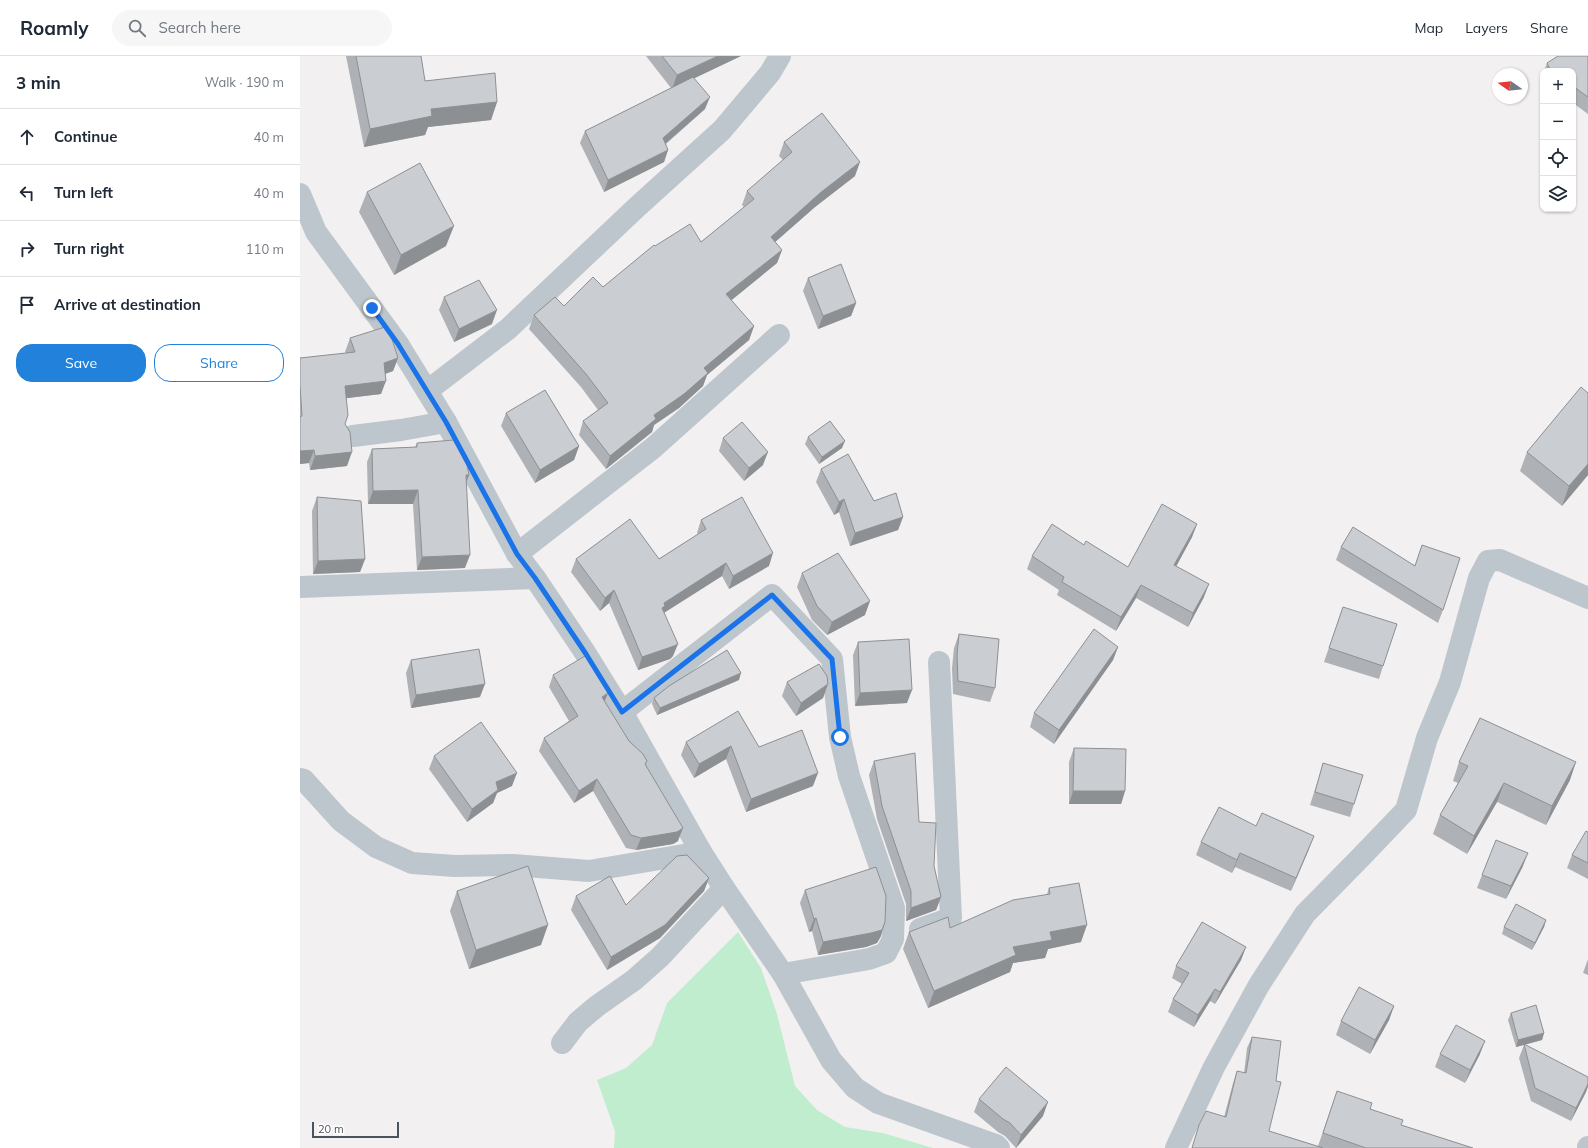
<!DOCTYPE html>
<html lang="en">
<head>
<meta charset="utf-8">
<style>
	body { margin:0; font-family:Mulish,sans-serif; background:#f6f6f7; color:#1f2937 }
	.controls { position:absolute; right:12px; top:12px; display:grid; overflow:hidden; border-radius:8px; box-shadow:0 1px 3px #0004 }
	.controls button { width:36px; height:36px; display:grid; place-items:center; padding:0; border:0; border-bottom:1px solid #e0e1e3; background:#fff; color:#1f2937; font:20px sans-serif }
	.compass { position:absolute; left:1192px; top:12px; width:36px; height:36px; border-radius:50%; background:#fff; box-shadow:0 1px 3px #0004; rotate:284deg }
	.scale { position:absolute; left:12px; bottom:10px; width:87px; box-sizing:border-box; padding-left:4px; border:2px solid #49555d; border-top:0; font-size:11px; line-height:14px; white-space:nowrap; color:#49555d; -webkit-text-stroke:3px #fff; paint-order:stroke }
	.stop { position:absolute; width:12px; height:12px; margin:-9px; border:3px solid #1a73e8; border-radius:50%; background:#fff }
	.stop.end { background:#1a73e8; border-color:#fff; box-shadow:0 1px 4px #0008 }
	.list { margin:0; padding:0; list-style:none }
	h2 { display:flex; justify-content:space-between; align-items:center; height:52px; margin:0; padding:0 16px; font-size:17px }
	h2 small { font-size:13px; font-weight:400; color:#747a83 }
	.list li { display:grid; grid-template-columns:26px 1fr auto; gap:12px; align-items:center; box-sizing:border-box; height:56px; padding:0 16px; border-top:1px solid #e0e1e3 }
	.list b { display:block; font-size:15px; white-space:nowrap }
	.list em { font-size:13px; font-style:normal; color:#747a83 }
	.actions { display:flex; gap:8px; padding:12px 16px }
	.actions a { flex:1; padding:9px 0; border:1px solid #2282db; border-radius:16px; text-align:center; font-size:14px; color:#2282db }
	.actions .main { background:#2282db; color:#fff }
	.icon { flex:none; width:22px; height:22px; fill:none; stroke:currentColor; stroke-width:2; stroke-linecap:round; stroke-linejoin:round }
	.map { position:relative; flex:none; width:1288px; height:1092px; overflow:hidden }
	header { display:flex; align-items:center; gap:24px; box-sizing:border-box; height:56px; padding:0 20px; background:#fff; border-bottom:1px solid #e0e1e3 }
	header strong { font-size:19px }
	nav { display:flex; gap:22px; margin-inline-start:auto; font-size:14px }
	.search { width:280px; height:36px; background:#f6f6f7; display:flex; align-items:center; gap:10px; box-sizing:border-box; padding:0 14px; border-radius:22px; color:#747a83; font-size:15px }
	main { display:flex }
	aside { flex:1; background:#fff }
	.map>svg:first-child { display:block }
	.green { fill:#c1edcf }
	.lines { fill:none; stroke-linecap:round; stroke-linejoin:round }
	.minor { stroke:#bdc6cc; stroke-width:22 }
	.wall { fill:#aeb1b5 }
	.shaded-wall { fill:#8d9093 }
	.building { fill:#caced2; stroke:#8d9093 }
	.route { stroke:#1a73e8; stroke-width:5 }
</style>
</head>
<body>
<header>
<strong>Roamly</strong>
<div class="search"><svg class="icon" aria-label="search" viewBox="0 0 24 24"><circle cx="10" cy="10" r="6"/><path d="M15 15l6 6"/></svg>Search here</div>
<nav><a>Map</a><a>Layers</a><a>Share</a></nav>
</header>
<main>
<aside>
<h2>3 min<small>Walk · 190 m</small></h2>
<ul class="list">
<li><svg class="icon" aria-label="ahead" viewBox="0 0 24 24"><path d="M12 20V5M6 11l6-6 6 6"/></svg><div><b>Continue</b></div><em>40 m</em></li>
<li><svg class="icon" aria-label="left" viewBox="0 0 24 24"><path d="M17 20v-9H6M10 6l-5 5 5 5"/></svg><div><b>Turn left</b></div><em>40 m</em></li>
<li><svg class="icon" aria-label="right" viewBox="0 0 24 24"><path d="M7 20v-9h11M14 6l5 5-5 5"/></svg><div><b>Turn right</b></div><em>110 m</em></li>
<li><svg class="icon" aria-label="arrive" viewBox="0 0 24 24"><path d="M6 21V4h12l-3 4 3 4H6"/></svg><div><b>Arrive at destination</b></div></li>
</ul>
<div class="actions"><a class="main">Save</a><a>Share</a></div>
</aside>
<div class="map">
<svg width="1288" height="1092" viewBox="0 0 1288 1092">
	<rect width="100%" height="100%" fill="#f3f0f1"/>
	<path class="green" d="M438,876L461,912L477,958L495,1030L517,1054L545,1071L583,1077L633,1092H314L315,1075L297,1024L326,1012L352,989L367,947Z"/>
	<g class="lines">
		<g class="minor">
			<path d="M0,138L16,176L98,288L127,335L146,366L217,498L235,522L286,598L322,656L401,796L424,832L483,918L531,1004L555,1032L578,1047L696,1089L699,1092"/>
			<path d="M127,335L208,273L337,151L422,74L470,17L480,0"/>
			<path d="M53,380L101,374L146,366"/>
			<path d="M217,498L353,392L479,279"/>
			<path d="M0,531L235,522"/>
			<path d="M322,656L472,539L532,603L540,681L549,720L594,852L593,883L586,897L569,903L483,918"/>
			<path d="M0,723L4,724L41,765L76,791L112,807L155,810L213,809L289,815L401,796"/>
			<path d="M620,873L651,862L639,606"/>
			<path d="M262,987L278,966L297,950L334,924L360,901L424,832"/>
			<path d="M876,1092L914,1011L959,929L1005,858L1061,801L1106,754L1127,682L1150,626L1179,522L1188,505L1200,504L1288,542"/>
			<path d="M1288,1092V1091"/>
		</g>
	</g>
	<g class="wall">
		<path d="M46,0H121L125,25L197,46L191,64L128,71L125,79L64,91Z"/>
		<path d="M346,0H441L394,22L405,53L366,88L368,94L364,106L304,136L280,87L285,75L371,32Z"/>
		<path d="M1288,0V58L1273,47V15H1244L1247,7Z"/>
		<path d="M484,86L555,120L515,151L475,186L482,194L477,207L431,244L454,270L449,284L407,319L403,330L379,352L354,369L352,376L306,413L279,379L283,365L298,354L281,331L229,273L234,259L264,250L303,231L355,190L401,186L444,151L442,149L447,135L483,104L479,100Z"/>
		<path d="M67,136L146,190L94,219L59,156Z"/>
		<path d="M508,222L556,247L551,260L518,273L503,235Z"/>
		<path d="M144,241L192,268L154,286L139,254Z"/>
		<path d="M50,282L98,302L93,315L85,318L81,338L46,342L45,368L47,410L10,414L9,407L0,408V302L46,297L45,296Z"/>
		<path d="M1288,337V419L1262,450L1220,415L1227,396Z"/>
		<path d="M206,357L279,390L274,404L235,427L201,370Z"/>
		<path d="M508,381L542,392L519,408L505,388Z"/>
		<path d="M423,382L463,409L444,425L419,395Z"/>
		<path d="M117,387L166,427L165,512L117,514L113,448H68L67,406L72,393L115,391Z"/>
		<path d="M521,413L574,445L603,461L598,474L550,490L539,456L534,459L516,426Z"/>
		<path d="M17,441L65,503L60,516L13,518L12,455Z"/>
		<path d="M401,464L469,510L429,533L422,520L364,557L373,600L370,603L338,614L309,547L300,555L271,516L276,503H359L398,478L397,477Z"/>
		<path d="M897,468L892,481L876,510L904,541L888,571L836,542L816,575L757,539L759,534L727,513L732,500L828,511Z"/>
		<path d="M1122,489L1143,554L1138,567L1036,504L1041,491L1115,509Z"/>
		<path d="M502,517L565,559L527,579L512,564L497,531Z"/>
		<path d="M1043,551L1083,610L1079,623L1024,606Z"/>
		<path d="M659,578L695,632L690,646L653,638L652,612L654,592Z"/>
		<path d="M558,586L607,647L555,650L553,599Z"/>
		<path d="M818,591L813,604L754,688L730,671L734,657Z"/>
		<path d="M111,604L180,641L111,652L106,617Z"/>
		<path d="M253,619L305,646L329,685L347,705L346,709L378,785L373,788L336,794L326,792L293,735L274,747L239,695L244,682L269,665L249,631Z"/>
		<path d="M439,624L357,659L352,648L354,642Z"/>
		<path d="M487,626L528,628L523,642L496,660L482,640Z"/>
		<path d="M386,686L459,691L513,730L446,756L426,703L394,722L381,699Z"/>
		<path d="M774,692L825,735L821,748H769V706Z"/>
		<path d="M134,700L212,730L197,737L193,747L167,766L129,713Z"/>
		<path d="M574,705L619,766L634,810L641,841L636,854L606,865V848L577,763L569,719Z"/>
		<path d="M1159,706L1270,724L1246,769L1197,746L1167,798L1133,778L1140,759L1158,727L1153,725Z"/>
		<path d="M1023,707L1054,748L1050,761L1010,749L1019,721Z"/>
		<path d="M956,770L1009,793L991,835L935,811L932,817L896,799L901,786Z"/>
		<path d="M1288,776V823L1267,812L1272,799Z"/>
		<path d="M1223,810L1206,843L1177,832L1182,819Z"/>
		<path d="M409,822L404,835L360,882L307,914L271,854L276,840L326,849Z"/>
		<path d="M749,832L781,886L748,893L745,902L713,907L710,916L628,952L603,893L609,876L650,872L747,838Z"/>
		<path d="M505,834L581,880L577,887L566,891L518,899L512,875L509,876L500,847Z"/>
		<path d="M157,835L241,889L169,913L150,855Z"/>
		<path d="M1246,864L1244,871L1232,894L1202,878L1204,871Z"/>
		<path d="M946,891L941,904L915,948L910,945L894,971L868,956L873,943L882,928L872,922L876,910Z"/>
		<path d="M1288,903V919L1283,917Z"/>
		<path d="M1094,950L1089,964L1070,998L1036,979L1041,965Z"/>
		<path d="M1211,957L1244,977L1242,984L1224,989L1288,1021V1030L1286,1036L1271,1065L1231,1045L1219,1002L1224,989L1216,991L1208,964Z"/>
		<path d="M952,981L969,1075L1018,1090L1037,1035L1101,1069L1173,1092H892L899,1069L924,1061L933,1027L937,1015L944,1017L947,992Z"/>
		<path d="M1140,998H1180L1165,1027L1135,1011Z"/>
		<path d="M679,1043L743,1060L716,1092L705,1080L698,1076L674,1056Z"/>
	</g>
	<g class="shaded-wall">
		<path d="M418,0H441L372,33L377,19Z"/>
		<path d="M410,41L405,53L358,94L363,82Z"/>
		<path d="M197,46L191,64L128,71L125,79L64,91L70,73L131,53Z"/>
		<path d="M368,94L364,106L304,136L308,124Z"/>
		<path d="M560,106L555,120L515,151L466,194L471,181L520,137Z"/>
		<path d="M154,170L146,190L94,219L101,199Z"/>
		<path d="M482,194L477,207L422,252L426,238Z"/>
		<path d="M556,247L551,260L518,273L523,260Z"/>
		<path d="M197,254L192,268L154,286L159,273Z"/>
		<path d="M454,270L449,284L407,319L403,330L379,352L354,369L352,376L306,413L310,400L404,312Z"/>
		<path d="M98,302L93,315L79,320L84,307Z"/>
		<path d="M86,325L81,338L40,343L45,330Z"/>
		<path d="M545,385L542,392L519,408L522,401Z"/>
		<path d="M279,390L274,404L235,427L240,414Z"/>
		<path d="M14,394L9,407L0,408V395Z"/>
		<path d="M52,396L47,410L10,414L15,400Z"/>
		<path d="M468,396L463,409L444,425L449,412Z"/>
		<path d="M1288,408V419L1262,450L1269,430Z"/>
		<path d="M166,419H169L164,433Z"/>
		<path d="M118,434L113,448H68L73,435Z"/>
		<path d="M544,443L539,456L534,459L539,446Z"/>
		<path d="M603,461L598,474L550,490L555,477Z"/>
		<path d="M897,468L892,481L870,522L874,509Z"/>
		<path d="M473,497L469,510L429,533L433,520Z"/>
		<path d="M170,499L165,512L117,514L122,501Z"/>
		<path d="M65,503L60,516L13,518L18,505Z"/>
		<path d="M426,507L422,520L362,558L357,564L364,547Z"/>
		<path d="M909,528L904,541L888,571L893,557Z"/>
		<path d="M841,529L836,542L816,575L821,561Z"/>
		<path d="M314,534L309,547L300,555L305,542Z"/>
		<path d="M570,545L565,559L527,579L532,566Z"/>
		<path d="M378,588L373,600L370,603L338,614L342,601Z"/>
		<path d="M818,591L813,604L754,688L759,674Z"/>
		<path d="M441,617L439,624L357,659L360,652Z"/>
		<path d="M185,628L180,641L111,652L116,639Z"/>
		<path d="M528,628L523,642L496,660L501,647Z"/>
		<path d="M612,634L607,647L555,650L560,637Z"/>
		<path d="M308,637L303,650L302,641Z"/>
		<path d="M431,690L426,703L394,722L399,708Z"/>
		<path d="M1276,706L1270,724L1246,769L1252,750Z"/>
		<path d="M217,717L212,730L197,737L193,747L167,766L172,753L196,726Z"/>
		<path d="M518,717L513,730L446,756L451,743Z"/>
		<path d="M297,723L293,735L274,747L279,735Z"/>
		<path d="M1204,727L1197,746L1167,798L1174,780Z"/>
		<path d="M773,735H825L821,748H769Z"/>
		<path d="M383,772L378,785L373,788L336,794L341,782Z"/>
		<path d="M1014,780L1009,793L991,835L996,822Z"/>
		<path d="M940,797L935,811L932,817L937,804Z"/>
		<path d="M1228,797L1223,810L1206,843L1211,830Z"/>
		<path d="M409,822L404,835L360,882L307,914L311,901Z"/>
		<path d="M641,841L636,854L606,865L611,852Z"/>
		<path d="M516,862L512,875L509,876L514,863Z"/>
		<path d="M1246,864L1244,871L1232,894L1235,887Z"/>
		<path d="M585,866L581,880L577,887L566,891L518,899L523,886Z"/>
		<path d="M248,869L241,889L169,913L176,894Z"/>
		<path d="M787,869L781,886L748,893L745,902L713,907L710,916L628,952L634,935L713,891L750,876Z"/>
		<path d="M946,891L941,904L915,948L920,936Z"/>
		<path d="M915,933L910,945L894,971L898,959Z"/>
		<path d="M1094,950L1089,964L1070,998L1075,984Z"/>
		<path d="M1244,977L1242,984L1216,991L1218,984Z"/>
		<path d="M1185,985L1180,998L1165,1027L1170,1014Z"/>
		<path d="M1288,1028V1030L1286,1036L1271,1065L1276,1052Z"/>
		<path d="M748,1046L743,1060L716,1092L721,1079Z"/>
	</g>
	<g class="building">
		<path d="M56,0H121L125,25L195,17L197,46L131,53L132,60L70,73Z"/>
		<path d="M362,0H418L377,19Z"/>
		<path d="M1258,0H1288V41L1274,31L1273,32V15H1251L1247,7Z"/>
		<path d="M393,21L410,41L363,82L368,94L308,124L285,75Z"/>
		<path d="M522,57L560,106L520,137L471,181L482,194L426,238L454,270L404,312L408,317L384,338L354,359L356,363L310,400L283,365L308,347L286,318L234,259L255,241L264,250L293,221L303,231L354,189L355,190L390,168L401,186L454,143L447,135L492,96L484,86Z"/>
		<path d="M120,107L154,170L101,199L67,136Z"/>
		<path d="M541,208L556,247L523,260L508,222Z"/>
		<path d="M179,224L197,254L159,273L144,241Z"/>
		<path d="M85,271L91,280L98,302L84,307L86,325L45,330L48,359L45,368L50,376L52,396L15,400L14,394L0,395V361L2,360L0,329V302L55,296L50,282Z"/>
		<path d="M1281,331L1288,337V408L1269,430L1227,396Z"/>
		<path d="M245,334L279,390L240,414L206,357Z"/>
		<path d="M530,365L545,385L522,401L508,381Z"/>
		<path d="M442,366L468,396L449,412L423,382Z"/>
		<path d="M154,384L167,409L169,419H166L170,499L122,501L118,434L73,435L72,393L117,391V387Z"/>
		<path d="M548,398L574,445L596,437L603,461L555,477L544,443L539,446L521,413Z"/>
		<path d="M17,441L61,445L65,503L18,505Z"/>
		<path d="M442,441L473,497L433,520L426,507L364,547L365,550L362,552L378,588L374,590L342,601L314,534L305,542L276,503L330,463L359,503L406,473L401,464Z"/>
		<path d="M862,448L897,468L874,509L909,528L893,557L841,529L821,561L762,526L764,521L732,500L752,468L784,489L786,485L828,511Z"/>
		<path d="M1053,471L1115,510L1122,489L1160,502L1143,554L1041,491Z"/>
		<path d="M538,497L570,545L532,566L517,550L502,517Z"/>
		<path d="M1043,551L1097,568L1083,610L1029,592Z"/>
		<path d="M794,573L818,591L759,674L734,657Z"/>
		<path d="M659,578L699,583L695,632L658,625L657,599Z"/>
		<path d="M609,583L612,634L560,637L558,586Z"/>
		<path d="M179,593L185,628L116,639L111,604Z"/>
		<path d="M427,594L441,617L360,652L354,642L369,630Z"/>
		<path d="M285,600L308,637L302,641L329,685L343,698L347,705L345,708L383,772L377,776L341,782L331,779L297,723L279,735L244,682L278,660L253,619Z"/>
		<path d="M519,608L527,620L528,628L501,647L487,626Z"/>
		<path d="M438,655L459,691L502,674L518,717L451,743L431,690L399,708L386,686Z"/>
		<path d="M1180,662L1276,706L1252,750L1204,727L1174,780L1140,759L1168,710L1159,706Z"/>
		<path d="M181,666L217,717L196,726L198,734L172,753L134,700Z"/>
		<path d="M774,692L826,693L825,735H773Z"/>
		<path d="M615,697L619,766L636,767L634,810L641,841L611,852V835L582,750L574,705Z"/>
		<path d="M1023,707L1063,719L1054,748L1015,736Z"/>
		<path d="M919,751L956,770L962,757L1014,780L996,822L940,797L937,804L901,786Z"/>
		<path d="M1286,775L1288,776V807L1272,799Z"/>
		<path d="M1196,784L1228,797L1211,830L1182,819Z"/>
		<path d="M387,799L409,822L365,869L311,901L276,840L310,820L326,849L377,800Z"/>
		<path d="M228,810L248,869L176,894L157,835Z"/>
		<path d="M576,811L586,840L585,866L582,874L571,877L523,886L516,862L514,863L505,834Z"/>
		<path d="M779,827L787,869L750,876L752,884L713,891L716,899L634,935L609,876L648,861L650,872L713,844L750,838L749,832Z"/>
		<path d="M1216,848L1246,864L1235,887L1204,871Z"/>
		<path d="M902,866L946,891L920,936L915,933L898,959L873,943L889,917L876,910Z"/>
		<path d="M1059,931L1094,950L1075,984L1041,965Z"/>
		<path d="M1236,949L1244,977L1218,984L1211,957Z"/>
		<path d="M1156,969L1185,985L1170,1014L1140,998Z"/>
		<path d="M952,981L981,985L976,1025L981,1026L969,1075L1023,1092H892L899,1069L906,1055L926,1061L937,1015L946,1017Z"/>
		<path d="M1224,988L1288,1021V1028L1276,1052L1235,1032Z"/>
		<path d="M706,1011L748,1046L721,1079L710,1067L703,1063L679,1043Z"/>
		<path d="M1037,1035L1072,1047L1070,1053L1103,1064L1101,1069L1173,1092H1066L1023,1077Z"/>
	</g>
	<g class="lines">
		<path class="route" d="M72,252L98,288L146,366L217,498L235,522L286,598L322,656L472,539L532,603L540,681"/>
	</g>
</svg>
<div class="controls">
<button>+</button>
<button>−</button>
<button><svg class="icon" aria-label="locate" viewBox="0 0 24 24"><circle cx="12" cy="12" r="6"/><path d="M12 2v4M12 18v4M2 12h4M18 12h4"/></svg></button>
<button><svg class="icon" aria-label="layers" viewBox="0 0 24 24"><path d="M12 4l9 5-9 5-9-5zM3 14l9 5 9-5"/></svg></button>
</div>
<svg class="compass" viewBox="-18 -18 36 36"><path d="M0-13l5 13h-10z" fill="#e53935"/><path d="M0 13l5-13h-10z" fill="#747a83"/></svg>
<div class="scale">20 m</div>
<div class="stop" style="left:540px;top:681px"></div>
<div class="stop end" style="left:72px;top:252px"></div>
</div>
</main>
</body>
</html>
